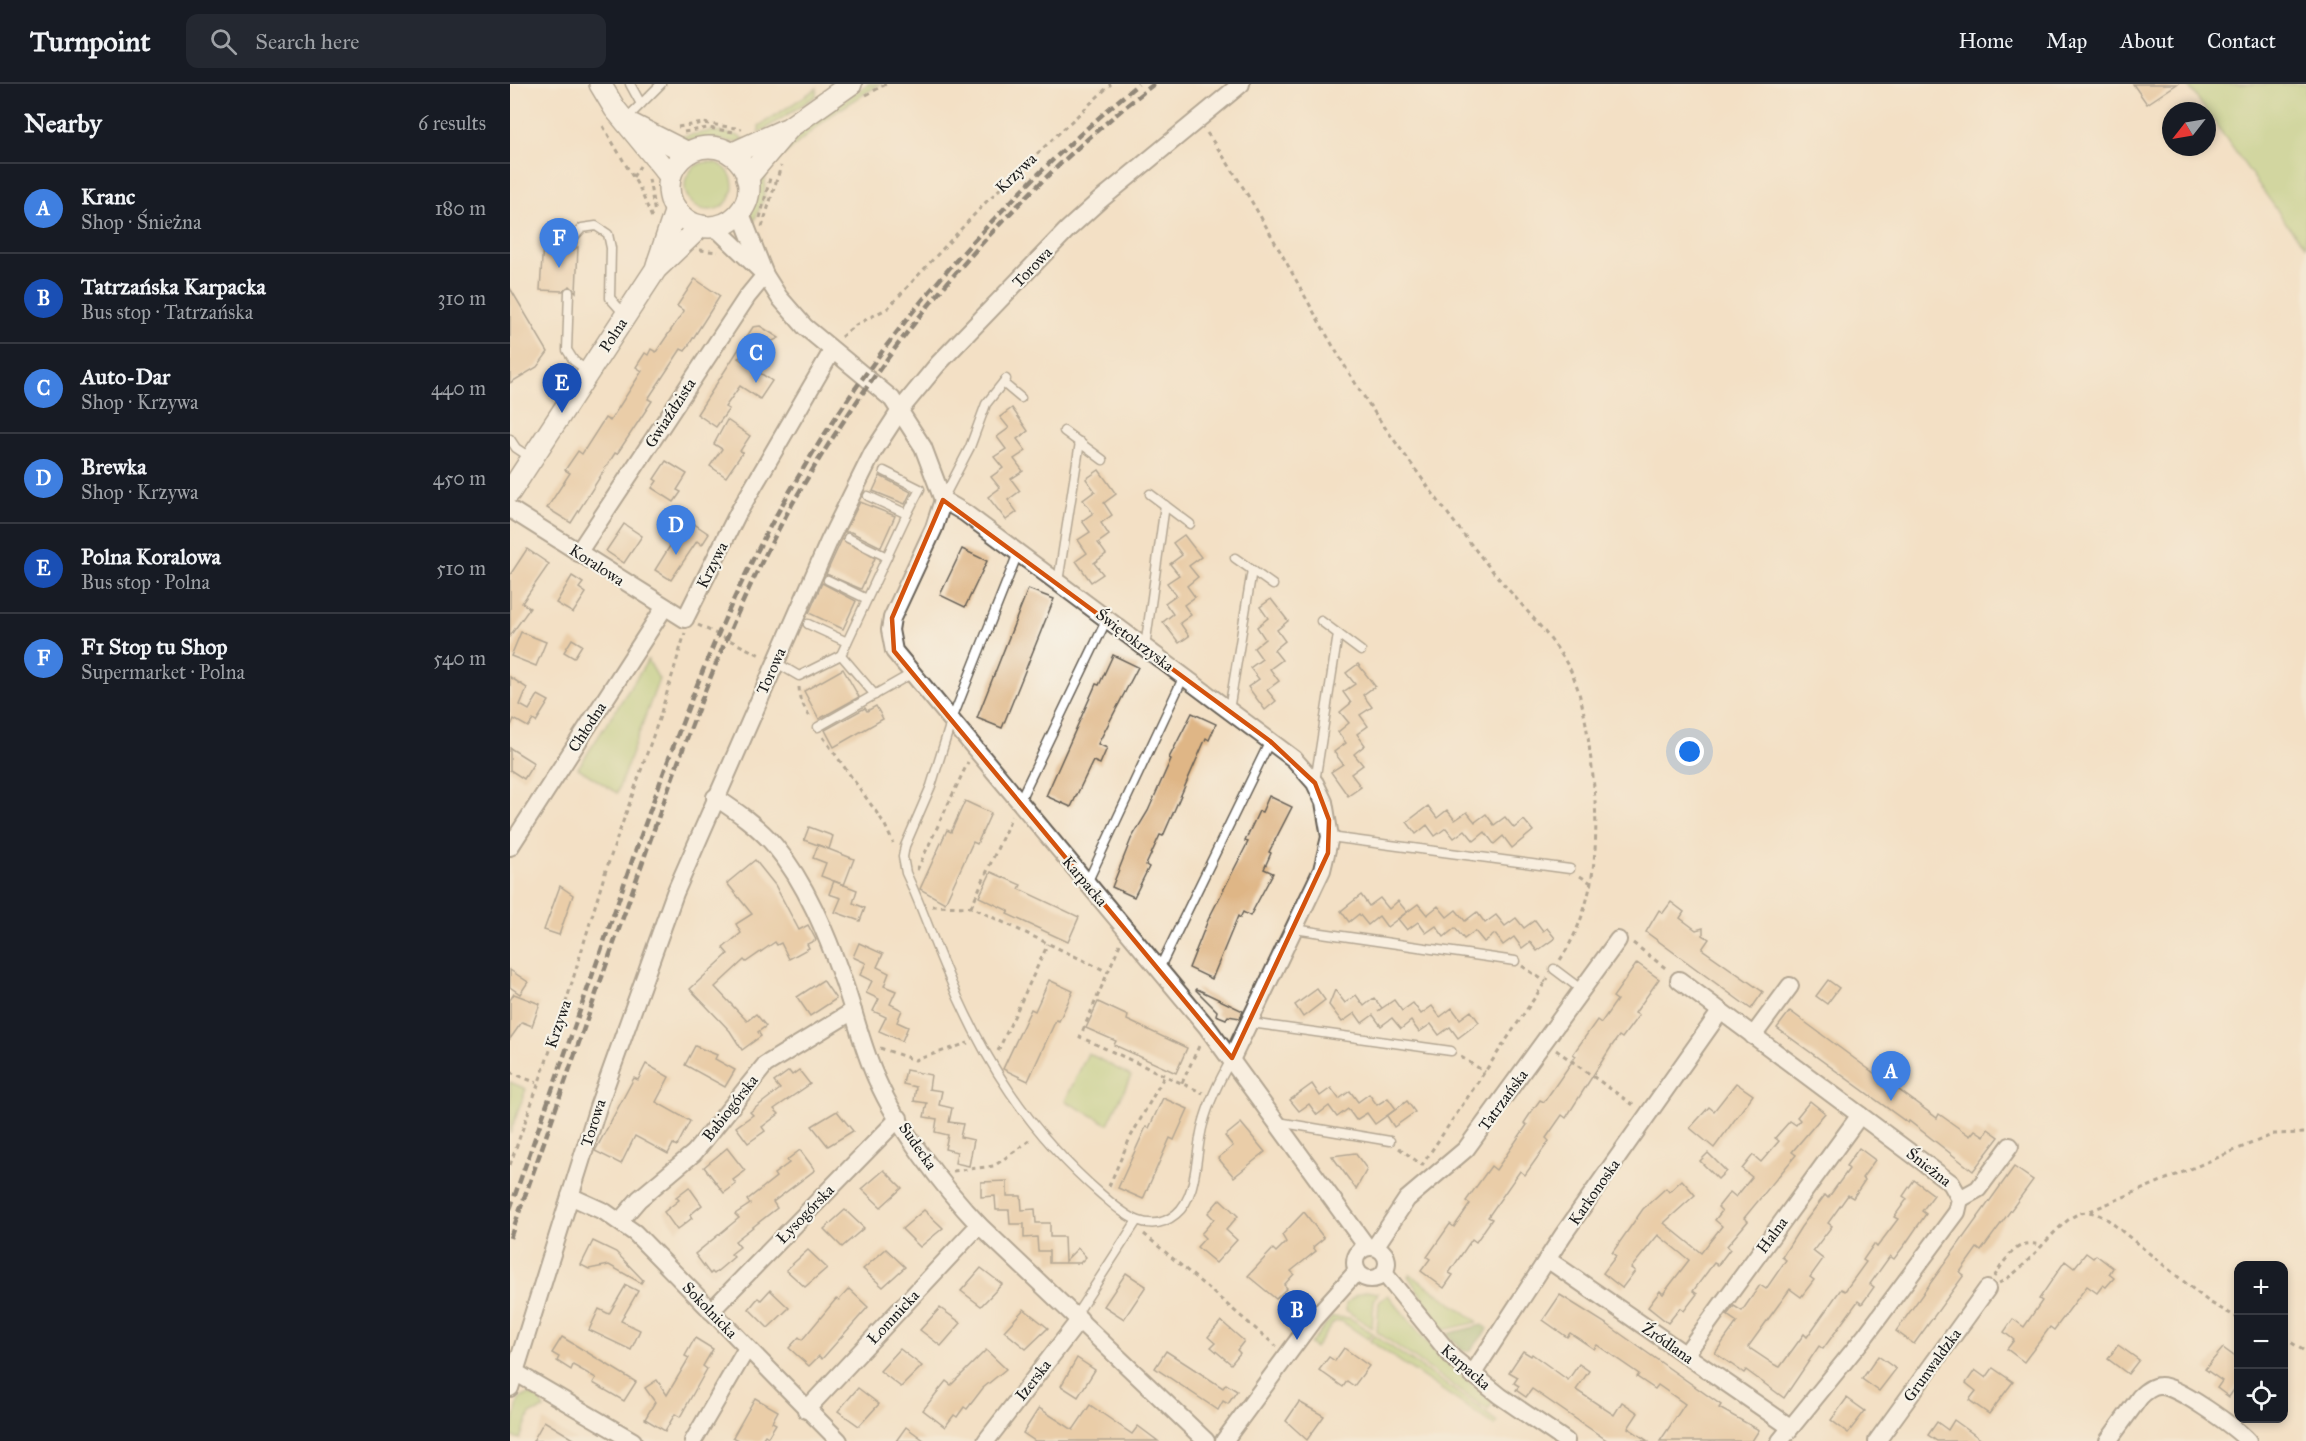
<!DOCTYPE html>
<html lang="en">
<head>
<meta charset="utf-8">
<style>
	body { margin:0; font-family:"IM FELL Great Primer",serif; background:#242831; color:#f1f3f6 }
	.controls { position:absolute; right:18px; bottom:18px; display:grid; overflow:hidden; border-radius:12px; box-shadow:0 3px 9px #0003 }
	.controls button { width:54px; height:54px; display:grid; place-items:center; padding:0; border:0; border-bottom:2px solid #363941; background:#171b24; color:#f1f3f6; font:30px sans-serif }
	.compass { position:absolute; left:1652px; top:18px; width:54px; height:54px; border-radius:50%; background:#171b24; box-shadow:0 3px 9px #0003; rotate:239deg }
	.you { position:absolute; left:1180px; top:668px; width:21px; height:21px; margin:-15px; border:4px solid #fff; border-radius:50%; background:#1a73e8; box-shadow:0 0 0 9px #1a73e833 }
	.badge { display:grid; place-items:center; width:39px; height:39px; border-radius:50%; background:#b45309; color:#fff; font-size:20px; font-weight:700 }
	.pin { position:absolute; translate:-50% -50px; filter:drop-shadow(0 2px 3px #0008) }
	.pin::after { content:''; position:absolute; top:32px; width:21px; height:18px; background:inherit; clip-path:polygon(0 0,100% 0,50% 100%) }
	.list { margin:0; padding:0; list-style:none }
	h2 { display:flex; justify-content:space-between; align-items:center; height:78px; margin:0; padding:0 24px; font-size:26px }
	h2 small { font-size:20px; font-weight:400; color:#9ea1a6 }
	.list li { display:grid; grid-template-columns:39px 1fr auto; gap:18px; align-items:center; box-sizing:border-box; height:90px; padding:0 24px; border-top:2px solid #363941 }
	.list b { display:block; font-size:22px; white-space:nowrap }
	.list p { margin:0; font-size:20px; white-space:nowrap; color:#9ea1a6 }
	.list em { font-size:20px; font-style:normal; color:#9ea1a6 }
	.icon { flex:none; width:33px; height:33px; fill:none; stroke:currentColor; stroke-width:2; stroke-linecap:round; stroke-linejoin:round }
	.map { position:relative; flex:none; width:1796px; height:1357px; overflow:hidden }
	header { display:flex; align-items:center; gap:36px; box-sizing:border-box; height:84px; padding:0 30px; background:#171b24; border-bottom:2px solid #363941 }
	header strong { font-size:28px }
	nav { display:flex; gap:33px; margin-inline-start:auto; font-size:21px }
	.search { width:420px; height:54px; background:#242831; display:flex; align-items:center; gap:15px; box-sizing:border-box; padding:0 21px; border-radius:12px; color:#9ea1a6; font-size:22px }
	main { display:flex }
	aside { flex:1; background:#171b24 }
	.map>svg:first-child { display:block }
	.green { fill:#aacb73; stroke:#637448; stroke-width:1.5 }
	.forest { fill:#87af65; stroke:#526640; stroke-width:1.5 }
	.building { fill:#dfb686 }
	.lines { fill:none; stroke-linecap:round; stroke-linejoin:round }
	.service-casing { stroke:#676157; stroke-width:11 }
	.minor-casing { stroke:#676157; stroke-width:20 }
	.tertiary-casing { stroke:#676157; stroke-width:24 }
	.path { stroke:#676157; stroke-width:3; stroke-dasharray:4.5 4.5; stroke-linecap:butt }
	.service { stroke:#fff; stroke-width:8 }
	.minor { stroke:#fff; stroke-width:16 }
	.tertiary { stroke:#fff; stroke-width:21 }
	.rail { stroke:#1c1c1c; stroke-width:4.5; stroke-dasharray:9 4.5; stroke-linecap:butt }
	.marked { fill:none; stroke:#d4530e; stroke-width:4.5; stroke-linejoin:round }
	.labels { text-anchor:middle; dominant-baseline:central; stroke-width:4.5; stroke-linejoin:round; paint-order:stroke }
	.street-label { font-size:16px; fill:#1c1c1c; stroke:#f7f3e8 }
</style>
</head>
<body>
<header>
<strong>Turnpoint</strong>
<div class="search"><svg class="icon" aria-label="search" viewBox="0 0 24 24"><circle cx="10" cy="10" r="6"/><path d="M15 15l6 6"/></svg>Search here</div>
<nav><a>Home</a><a>Map</a><a>About</a><a>Contact</a></nav>
</header>
<main>
<aside>
<h2>Nearby<small>6 results</small></h2>
<ul class="list">
<li><span class="badge" style="background:#3f7fe0">A</span><div><b>Kranc</b><p>Shop · Śnieżna</p></div><em>180 m</em></li>
<li><span class="badge" style="background:#1a4fb4">B</span><div><b>Tatrzańska Karpacka</b><p>Bus stop · Tatrzańska</p></div><em>310 m</em></li>
<li><span class="badge" style="background:#3f7fe0">C</span><div><b>Auto-Dar</b><p>Shop · Krzywa</p></div><em>440 m</em></li>
<li><span class="badge" style="background:#3f7fe0">D</span><div><b>Brewka</b><p>Shop · Krzywa</p></div><em>450 m</em></li>
<li><span class="badge" style="background:#1a4fb4">E</span><div><b>Polna Koralowa</b><p>Bus stop · Polna</p></div><em>510 m</em></li>
<li><span class="badge" style="background:#3f7fe0">F</span><div><b>F1 Stop tu Shop</b><p>Supermarket · Polna</p></div><em>540 m</em></li>
</ul>
</aside>
<div class="map">
<svg width="1796" height="1357" viewBox="0 0 1796 1357">
	<rect width="100%" height="100%" fill="#f7f3e8"/>
	<filter id="ink" filterUnits="userSpaceOnUse"><feTurbulence type="fractalNoise" baseFrequency=".0167" numOctaves="2"/><feDisplacementMap in="SourceGraphic" scale="12" xChannelSelector="R" yChannelSelector="G"/><feConvolveMatrix kernelMatrix="1 2 1 2 8 2 1 2 1" color-interpolation-filters="sRGB"/></filter>
	<filter id="wash" filterUnits="userSpaceOnUse"><feTurbulence type="fractalNoise" baseFrequency=".008" numOctaves="4" result="noise"/><feDisplacementMap in="SourceGraphic" scale="24" xChannelSelector="R" yChannelSelector="G"/><feGaussianBlur stdDeviation="1.35" result="paint"/><feColorMatrix in="noise" values="0 0 0 0 0 0 0 0 0 0 0 0 0 0 0 0 0 1.4 0 .05"/><feComposite in="paint" operator="in"/></filter>
	<g filter="url(#wash)">
		<rect width="100%" height="100%" fill="#f3e0c5"/>
		<g class="green">
			<path d="M358,0H370L321,31L269,75L266,72L302,39Z"/>
			<path d="M1677,0H1796V162L1779,143Z"/>
			<path d="M307,4L306,12L249,49V42Z"/>
			<path d="M202,47L226,51L236,56C222,60 215,56 202,55C188,54 181,59 168,53Z"/>
			<circle cx="199" cy="102" r="24"/>
			<path d="M256,87L254,114L242,142C238,127 245,97 256,87Z"/>
			<path d="M138,576L149,595L107,709L68,684Z"/>
			<path d="M578,969L621,992L598,1040L555,1017Z"/>
			<path d="M0,998L16,1005L0,1050Z"/>
			<path d="M900,1190L968,1238L934,1246L898,1192Z"/>
			<path d="M857,1207L868,1209L864,1217L862,1244L836,1226V1220L846,1211Z"/>
			<path d="M878,1211L925,1268L983,1318L978,1326L867,1248L869,1218Z"/>
			<path d="M822,1233L840,1234L862,1249L858,1255L831,1237L824,1238L805,1264L800,1260Z"/>
			<path d="M864,1251L966,1321L987,1338L985,1342L860,1257Z"/>
			<path d="M19,1310L29,1315L34,1325L20,1330L10,1355L0,1352L9,1315Z"/>
		</g>
		<path class="forest" d="M972,1241L978,1245L960,1267H953L937,1250Z"/>
		<g id="blocks">
			<g class="building">
				<path d="M1623,0H1667L1637,20Z"/>
				<path d="M33,159L56,161L62,167L68,163L66,208L60,202L53,207L30,206Z"/>
				<path d="M185,195L210,212L175,267L171,265L138,315L142,317L107,370L105,369L61,439L37,424L60,389L55,386L68,367L72,370L95,334L100,337L132,287L126,283L135,269L138,271L141,265L146,268L174,227L167,222Z"/>
				<path d="M0,204L38,268L27,283L0,299Z"/>
				<path d="M250,242L269,254L228,274L262,297L250,315L230,302L215,323L219,325L206,343L187,330L243,243Z"/>
				<path d="M502,324L518,347L507,355L516,367L504,375L513,387L501,395L510,407L498,416L507,428L496,436L478,413L490,404L481,393L493,384L484,373L496,365L487,353L499,344L490,333Z"/>
				<path d="M217,336L240,352L230,367L233,368L216,393L200,382L212,365L204,360Z"/>
				<path d="M156,377L177,390L167,406L171,408L164,418L142,404L147,397L144,395Z"/>
				<path d="M589,386L606,410L594,419L602,431L591,439L599,451L588,459L596,470L584,479L593,490L581,498L566,477L577,469L568,456L580,448L572,437L583,429L573,416L585,407L576,395Z"/>
				<path d="M370,392L401,408L395,420L363,407Z"/>
				<path d="M350,418L385,432L371,463L341,448H335Z"/>
				<path d="M168,429L199,450L192,461L187,457L161,496L145,486L170,446L161,440Z"/>
				<path d="M114,440L132,452L114,479L96,467Z"/>
				<path d="M674,451L691,473L679,482L688,493L677,502L685,513L674,521L681,531L670,539L679,552L669,559L653,538L663,530L655,519L666,511L657,499L669,491L660,480L672,471L663,459Z"/>
				<path d="M332,455L365,474L351,505L316,490Z"/>
				<path d="M17,465L39,480L12,519L20,524L0,552V491Z"/>
				<path d="M452,465L477,477L455,523L430,511Z"/>
				<path d="M62,492L73,499L69,504L76,509L63,529L46,519Z"/>
				<path d="M312,499L346,517L333,545L299,529Z"/>
				<path d="M518,505L544,515L492,644L467,634Z"/>
				<path d="M761,515L778,537L767,546L775,557L764,566L772,576L760,585L769,597L757,606L766,617L755,626L738,603L749,595L740,584L752,575L744,564L755,555L747,543L758,534L750,523Z"/>
				<path d="M11,548L36,558L26,582L1,572Z"/>
				<path d="M62,555L72,561L64,574L54,568Z"/>
				<path d="M603,571L628,583L588,660L597,664L590,680L583,677L561,723L536,712L586,600L589,601Z"/>
				<path d="M848,580L865,602L853,611L862,623L850,631L858,642L847,650L855,661L844,670L853,681L841,690L851,703L838,712L821,688L833,680L824,668L836,659L828,648L839,639L830,628L841,619L833,608L845,600L836,589Z"/>
				<path d="M333,585L349,613L309,635L294,607Z"/>
				<path d="M0,593L17,604L10,621L19,626L28,611L39,617L26,638L23,636L18,643L4,635L0,644Z"/>
				<path d="M366,622L373,635L324,663L315,646L355,624L357,627Z"/>
				<path d="M682,629L706,640L699,656L696,654L653,752L650,751L636,781L639,783L624,813L602,803L621,755L638,727L661,675L659,674Z"/>
				<path d="M0,664L24,679L14,695L0,686Z"/>
				<path d="M759,712L782,723L759,768L761,769L754,785L763,789L740,832L733,828L730,834L728,832L702,895L679,884L698,836L738,758L735,757L749,727L752,728Z"/>
				<path d="M455,717L481,729L467,760L463,758L435,819L410,805L437,746L441,748Z"/>
				<path d="M918,722L927,734L937,726L945,736L957,728L965,738L976,730L984,741L995,733L1004,744L1014,736L1023,747L1002,764L993,752L984,760L975,748L964,757L955,746L944,754L936,744L925,752L917,741L906,750L897,738Z"/>
				<path d="M299,743L323,752L319,765L294,756Z"/>
				<path d="M308,761L344,775L334,801L311,792L316,779L303,774Z"/>
				<path d="M245,776L265,801L289,846L298,841L306,856L297,860L299,864L279,875L271,859L267,861L265,858L236,878L234,876L205,903L237,937L246,930L256,942L248,948L251,952L232,966L220,947L180,905L218,870L213,864L231,849L226,840L242,830L217,799Z"/>
				<path d="M481,788L511,801L509,805L569,833L558,858L497,830L499,827L469,813Z"/>
				<path d="M324,797L347,806L343,819L355,824L350,837L325,828L331,814L319,810Z"/>
				<path d="M50,802L63,811L49,851L34,846Z"/>
				<path d="M851,811L859,822L870,814L879,825L888,817L897,828L877,843L869,832L858,841L849,830L839,838L831,827Z"/>
				<path d="M1161,818L1174,828L1170,834L1186,846L1193,844V851L1199,855L1192,865L1253,908L1241,925L1136,848L1149,826L1153,829Z"/>
				<path d="M908,820L917,831L928,822L937,833L946,826L955,837L967,828L975,839L986,831L995,842L1006,834L1014,844L1025,836L1033,847L1037,844L1045,854L1027,867L1020,858L1012,864L1004,853L993,861L985,850L974,858L965,847L954,855L945,844L934,853L926,842L916,849L908,838L897,846L888,835Z"/>
				<path d="M349,859L373,870L367,883L379,889L374,902L386,907L380,920L392,926L387,938L398,943L392,957L369,947L376,933L363,927L369,915L356,909L362,897L350,891L356,879L343,873Z"/>
				<path d="M1127,879L1149,895L1125,929L1129,931L1112,954L1109,952L1101,963L1056,1034L1052,1031L1036,1054L1039,1057L1015,1091L1010,1087L978,1133L982,1135L966,1158L962,1155L939,1189L943,1191L934,1204L911,1187L920,1175L917,1173L940,1140L944,1143L960,1120L956,1117L981,1082L986,1086L1017,1041L1014,1039L1022,1027L1030,1016L1034,1018L1066,972L1063,970L1087,936L1091,939L1107,916L1103,913Z"/>
				<path d="M0,886L18,898L10,910L0,903Z"/>
				<path d="M313,896L326,915L300,932L287,913Z"/>
				<path d="M539,896L563,907L549,937L546,936L518,997L493,985L521,925L525,927Z"/>
				<path d="M1318,896L1329,904L1317,920L1306,912Z"/>
				<path d="M687,905L733,927L730,934L718,932L716,935L706,931L707,927L686,906Z"/>
				<path d="M807,905L815,916L793,933L785,921Z"/>
				<path d="M825,906L835,919L846,911L854,922L864,914L872,924L868,927L884,916L892,927L903,919L911,930L922,922L930,933L942,924L950,935L961,927L969,938L948,954L940,943L929,951L921,940L909,948L901,937L891,945L882,934L871,942L863,931L852,939L845,929L832,938L819,921Z"/>
				<path d="M4,910L30,920L22,942L12,938L0,955V916Z"/>
				<path d="M588,918L618,932L617,936L677,964L666,989L604,961L606,957L576,944Z"/>
				<path d="M1280,927L1368,992L1376,980L1393,993L1385,1003L1427,1034L1429,1030L1460,1052L1465,1046L1474,1052L1478,1045L1489,1053L1463,1087L1399,1037L1398,1039L1267,944Z"/>
				<path d="M185,962L207,971L205,975L225,986L215,1003L175,981Z"/>
				<path d="M136,980L159,993L146,1018L180,1037L167,1062L163,1060L158,1070L125,1052L111,1080L85,1067L124,994L128,996Z"/>
				<path d="M289,986L300,1000L264,1025L269,1030L252,1043L255,1047L238,1059L226,1043L243,1031L240,1028L270,1005L264,998L279,987L282,991Z"/>
				<path d="M396,986L421,991L419,1005L432,1007L429,1021L442,1024L439,1038L453,1040L450,1053L464,1056L459,1082L445,1079L447,1068L435,1065L438,1051L425,1048L427,1035L414,1033L417,1019L404,1017L406,1003L393,1000Z"/>
				<path d="M1226,999L1243,1011L1204,1064L1180,1044L1199,1023L1204,1027Z"/>
				<path d="M802,1000L810,1012L821,1004L829,1015L840,1007L848,1018L859,1010L867,1021L878,1014L886,1025L865,1040L857,1029L846,1036L838,1025L827,1033L819,1022L807,1031L799,1020L789,1027L780,1016Z"/>
				<path d="M653,1014L678,1025L664,1056L660,1054L633,1115L608,1104L636,1043L639,1044Z"/>
				<path d="M897,1017L905,1028L884,1043L877,1032Z"/>
				<path d="M1300,1017L1315,1029L1282,1068L1286,1071L1234,1134L1238,1137L1217,1162L1220,1165L1208,1181L1204,1179L1183,1207L1187,1210L1174,1227L1170,1224L1158,1239L1138,1223L1150,1207L1153,1210L1179,1176L1148,1151L1121,1184L1125,1187L1112,1204L1093,1189L1106,1172L1102,1169L1133,1125L1156,1104L1159,1108L1172,1096L1185,1111L1154,1139L1191,1169L1212,1142L1205,1136L1212,1127L1208,1123L1220,1108L1226,1113L1242,1093L1232,1085L1243,1071L1251,1078L1269,1057L1265,1054L1280,1037L1286,1041L1290,1036L1287,1033Z"/>
				<path d="M327,1027L343,1047L318,1062L302,1042Z"/>
				<path d="M731,1039L755,1068L724,1093L708,1074L723,1062L715,1052Z"/>
				<path d="M217,1064L235,1087L223,1096L226,1100L214,1109L194,1083Z"/>
				<path d="M1349,1064L1365,1076L1352,1094L1355,1096L1343,1114L1338,1111L1318,1139L1322,1142L1303,1167L1313,1175L1300,1193L1304,1196L1291,1213L1280,1205L1238,1263L1265,1281L1270,1283L1294,1250L1297,1253L1331,1205L1335,1207L1356,1178L1353,1176L1364,1160L1367,1163L1388,1135L1384,1133L1397,1115L1393,1112L1404,1096L1424,1111L1412,1127L1416,1130L1396,1159L1384,1175L1380,1172L1360,1200L1364,1203L1352,1220L1348,1217L1313,1265L1309,1262L1274,1314L1236,1286L1234,1289L1205,1269L1227,1238L1217,1231L1224,1222L1232,1227L1250,1201L1256,1205L1276,1176L1272,1173L1291,1143L1315,1111L1318,1114L1339,1085L1336,1082Z"/>
				<path d="M290,1066L305,1086L263,1118L267,1124L225,1157L230,1163L221,1170L224,1173L204,1190L202,1188L200,1190L185,1170L229,1134L225,1130L240,1120L237,1116L266,1093L264,1090L279,1079L277,1076Z"/>
				<path d="M845,1069L857,1085L846,1105L822,1072Z"/>
				<path d="M1198,1069L1216,1087L1208,1095L1190,1077Z"/>
				<path d="M1504,1083L1523,1096L1471,1167L1467,1164L1450,1188L1454,1191L1404,1260L1386,1247Z"/>
				<path d="M374,1086L392,1104L371,1123L352,1105Z"/>
				<path d="M497,1097V1112H511L512,1126L525,1125L526,1139H540V1153H554L555,1177L568,1164L576,1173L570,1179H539V1167H528L527,1153L514,1154V1140H500L499,1126H486L485,1112L471,1113V1098Z"/>
				<path d="M179,1103L192,1121L180,1131L182,1134L167,1146L154,1128L169,1116L166,1113Z"/>
				<path d="M710,1115L728,1132L716,1146L727,1156L706,1179L687,1163L695,1154L691,1150L704,1135L698,1129Z"/>
				<path d="M335,1126L354,1144L332,1163L314,1145Z"/>
				<path d="M414,1126L433,1144L410,1163L392,1145Z"/>
				<path d="M794,1128L814,1154L803,1163L806,1167L781,1187L784,1190L774,1201L777,1204L766,1215L738,1192L763,1165L766,1168L776,1158L772,1151Z"/>
				<path d="M83,1157L106,1168L133,1196L131,1199L99,1181L79,1185L71,1181Z"/>
				<path d="M376,1165L395,1183L373,1203L353,1185Z"/>
				<path d="M298,1166L317,1184L295,1203L276,1186Z"/>
				<path d="M1576,1169L1583,1174L1586,1171L1603,1184L1599,1190L1604,1194L1596,1203L1593,1201L1587,1209L1577,1202L1544,1246L1540,1243L1514,1278L1497,1265L1504,1256L1494,1248L1503,1235L1514,1243L1532,1217L1529,1215L1555,1177L1564,1184Z"/>
				<path d="M471,1184L492,1200L471,1222L451,1207Z"/>
				<path d="M616,1189L636,1202L614,1235L594,1222Z"/>
				<path d="M116,1201L128,1207L111,1237L130,1246L121,1266L79,1246L89,1225L99,1230Z"/>
				<path d="M339,1205L358,1223L312,1275L309,1272L299,1282L279,1264L289,1253L292,1256L326,1215L329,1216Z"/>
				<path d="M260,1206L279,1224L258,1244L239,1225L248,1214L251,1216Z"/>
				<path d="M1050,1211L1098,1241L1211,1321L1209,1324L1249,1346L1242,1357H1150L1175,1320L1148,1301L1145,1305L1127,1293L1129,1290L1087,1261L1084,1265L1060,1249L1057,1253L1033,1236Z"/>
				<path d="M430,1224L451,1239L431,1262L410,1246Z"/>
				<path d="M514,1225L538,1244L516,1265L494,1247Z"/>
				<path d="M711,1237L734,1257L727,1266L730,1269L721,1280L701,1263L705,1259L698,1253Z"/>
				<path d="M52,1253L126,1298L114,1317L83,1299L86,1294L63,1281L61,1286L47,1277L49,1273L42,1269Z"/>
				<path d="M185,1254L203,1265L193,1282L197,1285L170,1333L165,1330L155,1347L135,1335L145,1318L135,1304L147,1296L157,1311L179,1274L175,1272Z"/>
				<path d="M1608,1261L1629,1276L1618,1290L1598,1275Z"/>
				<path d="M834,1264L859,1282L844,1302L837,1297L833,1303L809,1286L819,1273L825,1277Z"/>
				<path d="M1713,1264L1728,1275V1300L1719,1313L1707,1304L1712,1297L1695,1285Z"/>
				<path d="M390,1265L412,1282L391,1303L370,1287Z"/>
				<path d="M476,1266L496,1285L473,1304L457,1325L454,1323L447,1333L444,1331L435,1343L413,1326L436,1297L441,1301Z"/>
				<path d="M656,1267L713,1304L716,1300L727,1307L718,1320L713,1317L708,1326L645,1284Z"/>
				<path d="M1013,1267L1021,1272L1022,1270L1058,1296L1069,1280L1079,1287L1066,1306L1104,1331L1112,1318L1128,1329L1118,1344L1138,1357H1098L1022,1305L1016,1313L1006,1306L1009,1302L1004,1299L1008,1293L999,1288Z"/>
				<path d="M1368,1272L1386,1285L1369,1307L1352,1295Z"/>
				<path d="M567,1274L585,1286L568,1313L551,1302Z"/>
				<path d="M1483,1284L1503,1298L1479,1330L1459,1316L1466,1307L1456,1299L1465,1286L1476,1294Z"/>
				<path d="M348,1304L369,1320L349,1342L328,1327Z"/>
				<path d="M245,1314L268,1327L262,1338L266,1340L258,1353L255,1351L251,1357H230L223,1353Z"/>
				<path d="M1337,1314L1355,1327L1338,1349L1321,1336Z"/>
				<path d="M789,1318L814,1332L797,1356L776,1337Z"/>
				<path d="M580,1321L622,1350L628,1342L648,1357H525L513,1349L529,1324L563,1346Z"/>
				<path d="M1444,1336L1473,1357H1427L1418,1351L1427,1338L1438,1346Z"/>
				<path d="M34,1337L49,1346L67,1357H23Z"/>
				<path d="M396,1343L415,1357H386Z"/>
			</g>
		</g>
	</g>
	<g filter="url(#ink)">
		<use href="#blocks" fill-opacity="0" stroke="#676157" stroke-width="1.5"/>
		<g class="lines">
			<g class="service-casing">
				<g id="service">
					<path d="M120,0L131,20"/>
					<path d="M115,36L151,0"/>
					<path d="M62,161L63,154L72,144L86,142L98,150L101,164L100,214L115,231"/>
					<path d="M59,208L57,266L64,277L78,287"/>
					<path d="M493,299L511,314"/>
					<path d="M554,347L593,376"/>
					<path d="M0,355L6,364L21,374"/>
					<path d="M374,387L410,405L397,430"/>
					<path d="M640,410L680,440"/>
					<path d="M358,412L397,430L331,571L365,611"/>
					<path d="M433,415L460,363L476,320L496,295"/>
					<path d="M338,454L377,473"/>
					<path d="M508,469L441,638L421,702L395,762L393,773L396,789C411,821 422,854 436,886C473,976 518,1047 592,1111C613,1129 638,1153 666,1130C689,1111 685,1067 693,1040C699,1017 710,995 722,974"/>
					<path d="M725,474L763,501"/>
					<path d="M318,496L357,515"/>
					<path d="M548,498L570,358"/>
					<path d="M811,537L851,567"/>
					<path d="M298,540L337,558"/>
					<path d="M635,563L655,421"/>
					<path d="M265,578L289,592L331,571"/>
					<path d="M719,626L742,486"/>
					<path d="M308,643L401,590"/>
					<path d="M805,698L828,550"/>
					<path d="M509,718L597,535"/>
					<path d="M820,753L1060,785"/>
					<path d="M577,799L674,592"/>
					<path d="M784,845L1005,877"/>
					<path d="M649,885L760,657"/>
					<path d="M1044,885L1072,906"/>
					<path d="M741,939L941,967"/>
					<path d="M768,1038L880,1057"/>
					<path d="M566,1231L626,1138"/>
				</g>
			</g>
			<g class="minor-casing">
				<g id="minor">
					<path d="M230,127L255,191L269,213L295,243L382,315L413,363L433,416L455,429L760,657L784,675L805,699L814,718L820,753L812,786L722,974"/>
					<path d="M204,142L250,186"/>
					<path d="M433,416L424,444L382,534L380,546L384,567L697,943L857,1163"/>
					<path d="M0,425L175,535L228,429L322,267"/>
					<path d="M68,469L237,213L255,191"/>
					<path d="M205,713C226,727 248,742 265,762C296,799 317,851 333,896C345,929 352,964 367,996C388,1044 433,1103 469,1141L696,1357"/>
					<path d="M0,763L154,524"/>
					<path d="M1169,896L1441,1099L1450,1115L1447,1128L1356,1251L1270,1357"/>
					<path d="M1243,952L1280,902"/>
					<path d="M60,1112L95,1128L125,1149L329,1357"/>
					<path d="M1450,1115L1468,1105L1500,1062"/>
					<path d="M110,1137L129,1115L184,1069L255,981L343,927"/>
					<circle cx="861" cy="1179" r="16"/>
					<path d="M865,1163L897,1115L956,1065L1108,856"/>
					<path d="M1037,1175L1280,1343"/>
					<path d="M874,1189L943,1274L990,1312L1056,1357"/>
					<path d="M201,1227L389,1034"/>
					<path d="M1175,1271L1350,1031"/>
					<path d="M5,1288L123,1357"/>
					<path d="M962,1291L1053,1151L1210,928"/>
					<path d="M0,1304L88,1023L165,809L319,457L363,368L391,325L428,280L557,146L589,117L731,0"/>
					<path d="M296,1326L469,1141"/>
					<path d="M183,1357L237,1264"/>
					<path d="M476,1357L570,1235"/>
					<path d="M714,1357L803,1236L847,1187"/>
					<path d="M1367,1357L1477,1205"/>
					<path d="M1598,1357L1630,1313C1636,1307 1642,1302 1650,1302C1667,1301 1726,1344 1738,1357"/>
				</g>
			</g>
			<g class="tertiary-casing">
				<g id="tertiary">
					<path d="M90,0L105,25L160,92"/>
					<path d="M123,41L178,69"/>
					<circle cx="199" cy="103" r="40"/>
					<path d="M221,70L274,46"/>
					<path d="M237,94L280,43L341,0"/>
					<path d="M147,181L166,125"/>
					<path d="M0,408L146,185L191,142"/>
				</g>
			</g>
			<g class="path">
				<path d="M356,11L376,0"/>
				<path d="M93,42L130,105L143,136"/>
				<path d="M168,43L193,39L232,45"/>
				<path d="M174,48L198,44L224,48"/>
				<path d="M697,49C762,139 805,243 869,335C905,385 941,436 980,484C1005,515 1050,559 1064,594C1073,618 1077,643 1080,669C1090,739 1091,815 1050,876"/>
				<path d="M123,93L130,82"/>
				<path d="M139,95L145,130"/>
				<path d="M250,134L260,94"/>
				<path d="M252,143L271,82"/>
				<path d="M190,166L208,168"/>
				<path d="M331,253L344,242L378,224L476,118L601,0"/>
				<path d="M188,541L252,572"/>
				<path d="M289,603L290,615L301,635"/>
				<path d="M313,653L374,739L383,759"/>
				<path d="M407,786L458,678"/>
				<path d="M1070,792L1081,799"/>
				<path d="M422,822L461,823L598,888"/>
				<path d="M461,823L502,732"/>
				<path d="M1123,859L1158,886"/>
				<path d="M610,860L570,953L693,1009"/>
				<path d="M1012,882L1036,898"/>
				<path d="M370,964L405,976L458,959"/>
				<path d="M1046,966L1126,1023"/>
				<path d="M488,967L538,860"/>
				<path d="M951,973L975,988"/>
				<path d="M0,988L27,999"/>
				<path d="M672,999L690,960"/>
				<path d="M889,1064L912,1081L1038,894"/>
				<path d="M0,1081L51,935L95,789L149,635L175,549"/>
				<path d="M443,1087L484,1082L523,1054"/>
				<path d="M599,1102L620,1054L655,991"/>
				<path d="M1580,1127L1764,1050L1796,1049"/>
				<path d="M634,1150L766,1262"/>
				<path d="M1484,1193C1496,1175 1507,1152 1533,1162"/>
				<path d="M1489,1199C1519,1185 1548,1135 1571,1129C1581,1126 1589,1131 1597,1135L1699,1218L1728,1234"/>
				<path d="M1774,1254L1796,1268"/>
			</g>
			<use href="#service" class="service"/>
			<use href="#minor" class="minor"/>
			<use href="#tertiary" class="tertiary"/>
			<g class="rail">
				<path d="M0,1125C41,1009 82,893 122,777C166,653 210,528 276,414C367,254 488,117 628,0"/>
				<path d="M0,1154C43,1033 85,912 128,791C173,663 217,535 284,417C376,258 498,113 644,0"/>
			</g>
		</g>
	</g>
	<path d="M0 0H1796V1357H0ZM433,416L760,657L805,699L819,736L818,769L722,974L384,567L382,534Z" fill="#f3e0c5" fill-opacity=".55" fill-rule="evenodd"/>
	<path class="marked" d="M433,416L760,657L805,699L819,736L818,769L722,974L384,567L382,534Z"/>
	<g class="labels">
		<g class="street-label">
			<text transform="translate(506 89) rotate(-44)">Krzywa</text>
			<text transform="translate(522 183) rotate(-46)">Torowa</text>
			<text transform="translate(103 251) rotate(-57)">Polna</text>
			<text transform="translate(160 329) rotate(-57)">Gwiaździsta</text>
			<text transform="translate(87 481) rotate(33)">Koralowa</text>
			<text transform="translate(202 481) rotate(-63)">Krzywa</text>
			<text transform="translate(625 556) rotate(37)">Świętokrzyska</text>
			<text transform="translate(261 587) rotate(-66)">Torowa</text>
			<text transform="translate(77 643) rotate(-57)">Chłodna</text>
			<text transform="translate(575 797) rotate(50)">Karpacka</text>
			<text transform="translate(48 940) rotate(-71)">Krzywa</text>
			<text transform="translate(993 1016) rotate(-54)">Tatrzańska</text>
			<text transform="translate(220 1024) rotate(-52)">Babiogórska</text>
			<text transform="translate(83 1039) rotate(-72)">Torowa</text>
			<text transform="translate(408 1062) rotate(55)">Sudecka</text>
			<text transform="translate(1419 1083) rotate(38)">Śnieżna</text>
			<text transform="translate(1084 1108) rotate(-55)">Karkonoska</text>
			<text transform="translate(295 1130) rotate(-46)">Łysogórska</text>
			<text transform="translate(1262 1151) rotate(-54)">Halna</text>
			<text transform="translate(200 1226) rotate(46)">Sokolnicka</text>
			<text transform="translate(383 1233) rotate(-47)">Łomnicka</text>
			<text transform="translate(1158 1259) rotate(35)">Źródlana</text>
			<text transform="translate(1422 1281) rotate(-54)">Grunwaldzka</text>
			<text transform="translate(956 1283) rotate(41)">Karpacka</text>
			<text transform="translate(523 1296) rotate(-52)">Izerska</text>
		</g>
	</g>
</svg>
<div class="controls">
<button>+</button>
<button>−</button>
<button><svg class="icon" aria-label="locate" viewBox="0 0 24 24"><circle cx="12" cy="12" r="6"/><path d="M12 2v4M12 18v4M2 12h4M18 12h4"/></svg></button>
</div>
<svg class="compass" viewBox="-18 -18 36 36"><path d="M0-13l5 13h-10z" fill="#e53935"/><path d="M0 13l5-13h-10z" fill="#9ea1a6"/></svg>
<div class="you"></div>
<div class="pin badge" style="left:1381px;top:1017px;background:#3f7fe0">A</div>
<div class="pin badge" style="left:787px;top:1256px;background:#1a4fb4">B</div>
<div class="pin badge" style="left:246px;top:299px;background:#3f7fe0">C</div>
<div class="pin badge" style="left:166px;top:471px;background:#3f7fe0">D</div>
<div class="pin badge" style="left:52px;top:329px;background:#1a4fb4">E</div>
<div class="pin badge" style="left:49px;top:184px;background:#3f7fe0">F</div>
</div>
</main>
</body>
</html>
